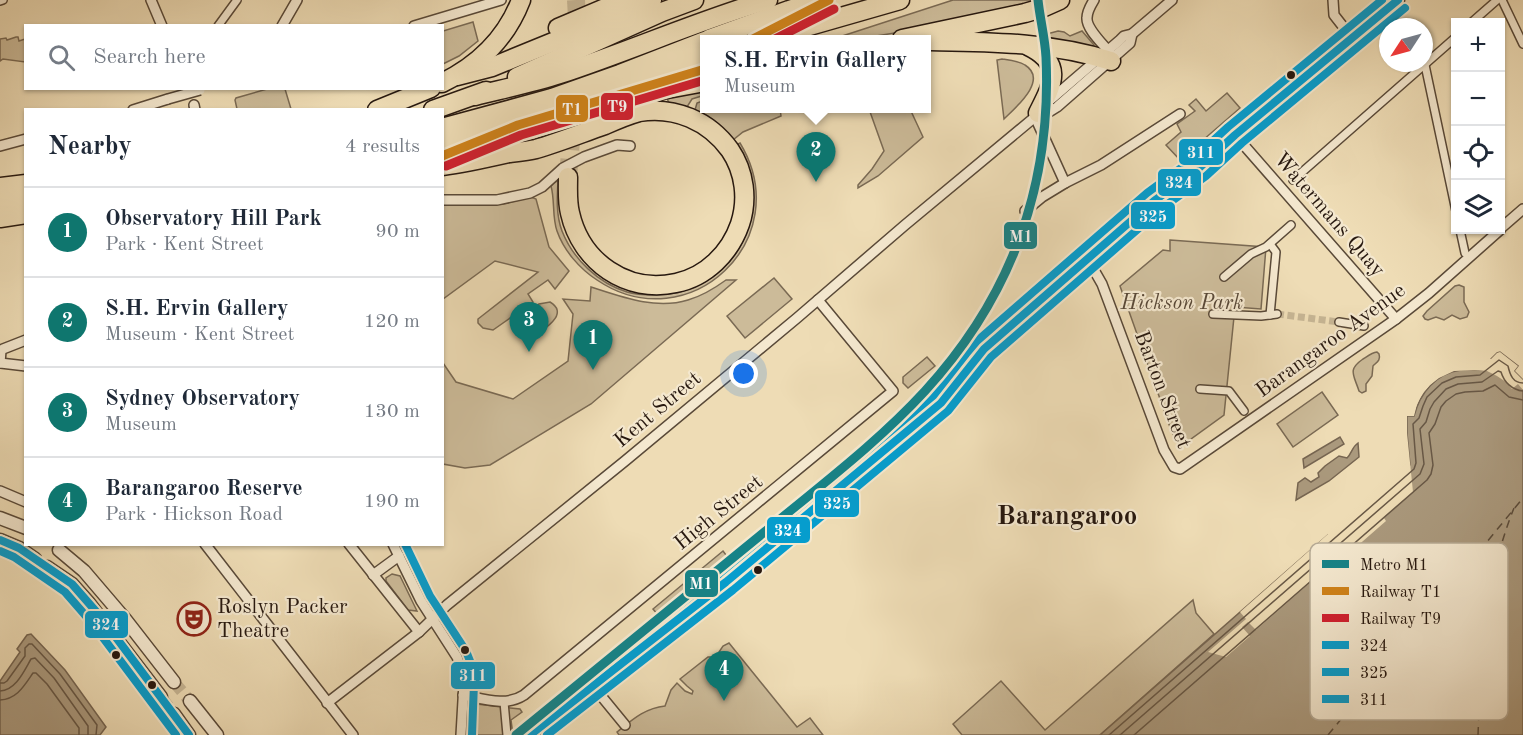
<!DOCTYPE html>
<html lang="en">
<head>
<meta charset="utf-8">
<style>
	body { margin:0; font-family:"Old Standard TT",serif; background:#f2f2f3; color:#1f2937 }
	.controls { position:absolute; right:18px; top:18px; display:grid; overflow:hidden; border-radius:0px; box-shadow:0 2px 4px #0004 }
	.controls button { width:54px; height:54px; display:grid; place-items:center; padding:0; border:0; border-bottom:2px solid #e0e1e3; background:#fff; color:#1f2937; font:30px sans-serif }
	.compass { position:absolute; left:1379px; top:18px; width:54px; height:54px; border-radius:50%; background:#fff; box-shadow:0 2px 4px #0004; rotate:234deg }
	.you { position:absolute; left:744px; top:374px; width:21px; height:21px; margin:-15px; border:4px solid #fff; border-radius:50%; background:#1a73e8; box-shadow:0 0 0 9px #1a73e833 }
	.badge { display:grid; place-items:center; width:39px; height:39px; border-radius:50%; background:#0f766e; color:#fff; font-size:20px; font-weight:700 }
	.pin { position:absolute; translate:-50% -50px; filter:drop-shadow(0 2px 3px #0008) }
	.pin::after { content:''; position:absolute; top:32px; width:21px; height:18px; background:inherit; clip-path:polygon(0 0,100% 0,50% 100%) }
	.popup { position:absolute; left:700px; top:35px; width:231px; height:78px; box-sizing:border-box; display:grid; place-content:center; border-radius:0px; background:#fff; filter:drop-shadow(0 2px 4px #0005); font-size:20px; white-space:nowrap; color:#747a83 }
	.popup b { font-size:22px; color:#1f2937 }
	.popup::after { content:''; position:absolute; left:50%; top:100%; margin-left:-12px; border:12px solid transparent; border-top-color:#fff }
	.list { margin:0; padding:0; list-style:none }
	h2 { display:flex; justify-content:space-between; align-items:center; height:78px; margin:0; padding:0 24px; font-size:26px }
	h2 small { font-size:20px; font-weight:400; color:#747a83 }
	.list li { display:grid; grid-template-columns:39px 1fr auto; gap:18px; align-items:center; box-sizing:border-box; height:90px; padding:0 24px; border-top:2px solid #e0e1e3 }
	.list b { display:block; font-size:22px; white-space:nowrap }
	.list p { margin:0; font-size:20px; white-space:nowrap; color:#747a83 }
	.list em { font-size:20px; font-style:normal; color:#747a83 }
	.icon { flex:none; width:33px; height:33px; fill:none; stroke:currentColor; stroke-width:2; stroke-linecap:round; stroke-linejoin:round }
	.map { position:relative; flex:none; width:1523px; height:735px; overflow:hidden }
	.search { position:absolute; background:#fff; box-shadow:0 2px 4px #0004; left:24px; top:24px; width:420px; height:66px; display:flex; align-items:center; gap:15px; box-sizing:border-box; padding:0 21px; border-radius:0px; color:#747a83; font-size:22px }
	.panel { position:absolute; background:#fff; box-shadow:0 2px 4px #0004; left:24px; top:108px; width:420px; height:438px; border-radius:0px }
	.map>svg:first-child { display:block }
	.green { fill:#cb9; stroke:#7a6a54; stroke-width:1.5 }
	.water { fill:#aa997d; stroke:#766551; stroke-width:1.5 }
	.pier { fill:#eedcb5 }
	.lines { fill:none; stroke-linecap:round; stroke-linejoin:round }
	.shore { stroke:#685846; stroke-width:1.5 }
	.ferry { stroke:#5b4c3b; stroke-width:1.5; stroke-dasharray:8 6; stroke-linecap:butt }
	.pedestrian-tunnel { stroke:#c6b594; stroke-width:7; stroke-dasharray:7 3.5; stroke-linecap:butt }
	.tertiary-tunnel { stroke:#c6b594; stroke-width:12; stroke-dasharray:12 6; stroke-linecap:butt }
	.motorway-tunnel { stroke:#c6b594; stroke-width:18; stroke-dasharray:18 9; stroke-linecap:butt }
	.pedestrian-casing { stroke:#594938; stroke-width:10 }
	.minor-casing { stroke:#594938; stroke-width:12 }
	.tertiary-casing { stroke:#594938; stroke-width:15 }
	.motorway-casing { stroke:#27180f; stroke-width:21 }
	.pedestrian { stroke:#f4e8cf; stroke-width:7 }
	.minor { stroke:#f4e8cf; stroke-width:9 }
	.tertiary { stroke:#f4e8cf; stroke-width:12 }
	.motorway { stroke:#eedcb5; stroke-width:18 }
	.minor-bridge-casing { stroke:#594938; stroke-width:12; stroke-linecap:butt }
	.minor-bridge { stroke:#f4e8cf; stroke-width:9 }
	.bus-1-casing { stroke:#f4e8cf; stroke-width:12 }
	.bus-2-casing { stroke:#f4e8cf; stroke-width:12 }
	.bus-3-casing { stroke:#f4e8cf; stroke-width:12 }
	.bus-1 { stroke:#069dcd; stroke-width:8 }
	.bus-2 { stroke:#069dcd; stroke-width:8 }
	.bus-3 { stroke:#069dcd; stroke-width:8 }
	.rail-1-casing { stroke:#f4e8cf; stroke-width:14 }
	.rail-2-casing { stroke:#f4e8cf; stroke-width:14 }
	.rail-1 { stroke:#cf8219; stroke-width:9 }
	.rail-2 { stroke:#d11f2f; stroke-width:9 }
	.metro-1-casing { stroke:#f4e8cf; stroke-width:14 }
	.metro-1 { stroke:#168388; stroke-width:9 }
	.bus-dot { fill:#27180f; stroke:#f4e8cf; stroke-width:2 }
	.labels { text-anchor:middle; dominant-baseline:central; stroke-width:4.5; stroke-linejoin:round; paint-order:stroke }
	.street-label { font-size:21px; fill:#27180f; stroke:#f4e8cf }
	.park-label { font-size:21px; font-style:italic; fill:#594938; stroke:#f4e8cf }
	.poi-label { font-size:21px; fill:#27180f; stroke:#f4e8cf; text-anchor:start }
	.district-label { font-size:27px; font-weight:bold; fill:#27180f; stroke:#f4e8cf }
	.key { fill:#f4e8cf; stroke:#b6aa95; stroke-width:1.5 }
	.key-label { font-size:16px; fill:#27180f }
	.line-badge { stroke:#f4e8cf; stroke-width:2 }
	.badge-label { font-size:16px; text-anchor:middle; font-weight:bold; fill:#fff }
</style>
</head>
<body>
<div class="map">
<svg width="1523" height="735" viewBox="0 0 1523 735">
	<rect width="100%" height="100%" fill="#eedcb5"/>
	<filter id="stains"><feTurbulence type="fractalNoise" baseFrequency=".00333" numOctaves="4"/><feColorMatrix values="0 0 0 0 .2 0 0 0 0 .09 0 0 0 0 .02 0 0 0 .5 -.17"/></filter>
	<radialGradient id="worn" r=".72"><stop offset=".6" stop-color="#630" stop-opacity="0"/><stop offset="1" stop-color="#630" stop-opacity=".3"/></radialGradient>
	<g class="green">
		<path d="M953,0H1045L919,29L858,39H833Z"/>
		<path d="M473,22L478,41L459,56L443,64V31Z"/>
		<path d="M1058,31L1064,32L1070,36L1082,31L1094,45V48L1035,39L1047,34Z"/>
		<path d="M16,37H18L19,41L25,39V62L3,59L0,61V39L6,38L7,40Z"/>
		<path d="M1002,59C1009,60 1019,61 1025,65C1049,80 1015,108 1004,119L997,60Z"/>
		<path d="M267,89H285L291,109H237L235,100L236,98Z"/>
		<path d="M705,90V95L692,99L687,107L669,103L667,98Z"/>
		<path d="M1227,93L1240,108L1180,160L1166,145L1181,132L1177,124L1195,111L1189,105L1196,99L1206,111Z"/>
		<path d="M705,100V108L780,109L781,116L743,132L733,140C723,127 710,115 695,110L697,103Z"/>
		<path d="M869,109H910L923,137L878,176L858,188V185L872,169L884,151Z"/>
		<path d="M740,143C798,239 689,342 597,280C580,269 564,251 557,231C552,217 555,200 551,186L554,182L558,181C557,198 556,215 562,231C573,259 598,283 627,292C636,295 645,295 654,295C690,295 724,277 741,245C749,230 754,215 753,197C752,178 743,162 736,145Z"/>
		<path d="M531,197L536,199L549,247L569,271L555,289L548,280L528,294L533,302L493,330L483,328L478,323V319L538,272L495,261L443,299V204H503Z"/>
		<path d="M1170,240L1266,247L1261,309L1235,307L1224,415L1184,444L1180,445L1177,442L1171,430L1120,286L1163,250L1170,251Z"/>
		<path d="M774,278L792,299L745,338L727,316Z"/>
		<path d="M726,280H736L591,404L490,465L465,468L443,464V363L456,382L513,399L568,361L573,314L563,299L590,301L591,287C622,297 656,310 688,300C702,296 715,288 726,280Z"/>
		<path d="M1459,285L1464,287V302L1469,312L1467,317L1460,319L1452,315L1444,320L1436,317L1428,320L1425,319L1423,316L1427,311L1455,286Z"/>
		<path d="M550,302C570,314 544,329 534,337L520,318L539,304Z"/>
		<path d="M1377,352L1379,354C1381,360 1377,362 1373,366L1372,376L1366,384V391L1362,393L1359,391C1354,375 1347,370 1363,359C1368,356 1371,353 1377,352Z"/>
		<path d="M927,357L935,366L908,388L903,383V377Z"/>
		<path d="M1322,392L1338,415L1293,447L1277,424Z"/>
		<path d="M723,551L729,559L659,616L653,609Z"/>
		<path d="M392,574L400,576L417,611L408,610L386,581V578Z"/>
		<path d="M1193,600L1196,613L1214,634L1100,735H962L953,724L1001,681L1045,730Z"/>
		<path d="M729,643L797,727L810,718L823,735H619L617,732C632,720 645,708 665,706L671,690L677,683L685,691L692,694L693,691L687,686L680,679L708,657C716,656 720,663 721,670L728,668L726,663L719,652L723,646Z"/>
		<path d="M476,704L520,709L522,712L511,720L513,735H470L472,706Z"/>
	</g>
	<g class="water">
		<path d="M1500,352L1518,366L1514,371L1523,380V735H1100L1346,519L1410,465L1407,433V416H1414C1420,393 1436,373 1461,370C1467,369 1475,371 1480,368C1486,365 1492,358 1497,353Z"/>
		<path d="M1340,437L1344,444L1304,468L1303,459Z"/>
		<path d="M1358,443L1359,457L1329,481L1296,500L1298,483L1305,478L1311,482L1319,477L1318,473L1325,466L1339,456L1347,458C1352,453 1352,447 1358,443Z"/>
		<path d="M31,634L65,670L106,727L100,735H0V681L20,652L17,649L27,635Z"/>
	</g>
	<path class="pier" d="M1500,352L1518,366L1514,371L1523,380V390L1518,384L1512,389L1506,382L1497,376L1487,371L1478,370L1454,371L1439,378L1430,385L1422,394L1417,404L1414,416H1407V433L1413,492L1384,518L1386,521L1347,555L1344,553L1256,630L1248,622L1242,627L1250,636L1226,657L1208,652L1246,619L1240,612L1328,534L1327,532L1407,463L1404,433V415L1407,413H1412L1414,402L1420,392L1428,383L1437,375L1453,368L1477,366L1488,358L1491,359L1497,353Z"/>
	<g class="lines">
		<g class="shore">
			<path d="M0,683H4L7,681L25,656V648L29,644H32L60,674L97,725L96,735"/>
			<path d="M0,691C16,690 24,671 31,659L35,658L54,678L88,726V735"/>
			<path d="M0,700C17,699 24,686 33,673H36L47,684L79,728V735"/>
			<path d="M1109,735L1414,469L1416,463L1413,424L1419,418L1423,406L1427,397L1442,383L1456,377L1480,375L1499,360L1508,366C1510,375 1513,383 1523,383"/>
			<path d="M1120,735L1420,474L1424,464L1420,429L1426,422L1430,409L1434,402L1446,389L1458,384L1482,382L1498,371L1501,372C1504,382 1512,390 1523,391"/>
			<path d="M1134,735L1427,480L1431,474L1433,465L1429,433L1435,424L1441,407L1446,401L1456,394L1465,392L1483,391L1495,385L1509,397L1523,400"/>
		</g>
		<g class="ferry">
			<path d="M1328,735L1523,498"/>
			<path d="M1478,735C1481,658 1485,580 1514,508"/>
		</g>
		<path class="pedestrian-tunnel" d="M1277,314L1339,322"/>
		<g class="tertiary-tunnel">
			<path d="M174,682L190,701"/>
			<path d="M161,697L174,714"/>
		</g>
		<g class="motorway-tunnel">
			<path d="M576,0L578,34"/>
			<path d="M568,177L575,92"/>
		</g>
		<g class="pedestrian-casing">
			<g id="pedestrian">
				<path d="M1502,0L1523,44"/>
				<path d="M0,1L3,0"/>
				<path d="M1472,22L1497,0"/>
				<path d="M218,26L237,0"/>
				<path d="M1425,65L1456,211"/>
				<path d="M1293,180L1456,37"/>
				<path d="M1460,230L1465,253"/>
				<path d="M1224,277L1251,254L1266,247L1291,225"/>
				<path d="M1213,314L1261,316L1277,314"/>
				<path d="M1270,315L1276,252L1270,244"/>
				<path d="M1339,322L1364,326"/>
				<path d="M1200,389L1229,391L1244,411"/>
				<path d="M504,702L507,735"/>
			</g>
		</g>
		<g class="minor-casing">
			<g id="minor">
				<path d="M151,0L162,26"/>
				<path d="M1094,0C1091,5 1087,11 1087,18C1086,29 1104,45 1111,54"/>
				<path d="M1333,0L1334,15L1352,38"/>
				<path d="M282,26L297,0"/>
				<path d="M414,26L501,0"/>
				<path d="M1049,101L1120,40L1124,36L1132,34L1172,0"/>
				<path d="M194,105L195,110"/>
				<path d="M133,110L168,99"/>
				<path d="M1038,116L1049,112L1057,107L1130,43L1132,34"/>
				<path d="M1035,117L1065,183L1101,165L1180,114"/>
				<path d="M1235,135L1396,319"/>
				<path d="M0,146L26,139"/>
				<path d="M442,200H497L530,193L542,187L563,168L584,157L617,145L630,146"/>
				<path d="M1025,211L1042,197L1065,183"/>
				<path d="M1500,229L1523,209"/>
				<path d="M1086,260L1094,270L1102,284L1164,450L1174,467L1180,469L1396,319L1429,293L1500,230"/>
				<path d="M0,363L1,351L3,349L26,340"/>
				<path d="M0,363L26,366"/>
				<path d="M0,491L26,502"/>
				<path d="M205,544L353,735"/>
				<path d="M349,544L419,632"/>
				<path d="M393,544L421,601L457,657L462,670L464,683L461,735"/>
				<path d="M373,575L399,556"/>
				<path d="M593,686L625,725"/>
				<path d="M463,695C484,699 506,707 524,695L893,391L818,300"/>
				<path d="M327,703L419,632L447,605L625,461L797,318L905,225L1035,117L1040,111"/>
			</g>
		</g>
		<g class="tertiary-casing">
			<g id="tertiary">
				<path d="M0,518L26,528"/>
				<path d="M0,540L19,548L35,559"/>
				<path d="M59,550L84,571L125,619L174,682"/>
				<path d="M47,567L72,584L89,603L161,697"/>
				<path d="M190,701L217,735"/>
				<path d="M174,714L189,735"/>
				<path d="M530,735L726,582L941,403L974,360L984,349L1154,201L1199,168L1235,135L1398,0"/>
			</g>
		</g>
		<g class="motorway-casing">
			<g id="motorway">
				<path d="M612,17L652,0"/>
				<path d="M558,28L624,0"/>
				<path d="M709,39L789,10L821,0"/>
				<path d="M764,39L900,0"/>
				<path d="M902,39L1025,13L1042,8L1060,0"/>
				<path d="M930,41C991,42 1052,42 1111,61"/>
				<path d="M1028,46C1065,64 1052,85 1038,113"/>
				<path d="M457,76L492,67L580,31L623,22"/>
				<path d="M517,77L662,12L694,0"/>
				<path d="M442,83C479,65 506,39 521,0"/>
				<path d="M475,96C503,89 532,83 560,74C630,51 697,21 768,0"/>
				<path d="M615,109L662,90L705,82"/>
				<path d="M377,110L431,88"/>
				<path d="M433,110L486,91"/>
				<path d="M442,128L552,98L620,74L705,41"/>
				<path d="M442,144L517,125L561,111L705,58"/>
				<path d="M442,166C465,163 487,158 509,153C518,152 528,151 536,149C560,142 582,133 605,125C616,120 628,115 639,112C675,106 709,121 730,150C745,172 748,200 740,224C730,253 706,277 676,283C627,294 581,262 570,213C567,201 568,189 568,177"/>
				<path d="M0,187L26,184"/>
				<path d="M0,203L26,199"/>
				<path d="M0,218L26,214"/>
			</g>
		</g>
		<use href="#pedestrian" class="pedestrian"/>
		<use href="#minor" class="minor"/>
		<use href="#tertiary" class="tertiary"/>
		<use href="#motorway" class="motorway"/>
		<g class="minor-bridge-casing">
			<path id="minor-bridge" d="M168,99L200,90"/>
		</g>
		<use href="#minor-bridge" class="minor-bridge"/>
		<g class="bus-1-casing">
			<g id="bus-1">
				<path d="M0,540L19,548L72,584L100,616L189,735"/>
				<path d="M530,735L726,582L941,403L984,349L1154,201L1199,168L1235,135L1398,0"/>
			</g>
		</g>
		<g class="bus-2-casing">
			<g id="bus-2">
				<path d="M0,551L14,557L65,592L92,623L176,735"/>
				<path d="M547,735L733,590L948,411L991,357L1161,209L1206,176L1242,143L1405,8"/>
			</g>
		</g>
		<g class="bus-3-casing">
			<g id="bus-3">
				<path d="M405,544L430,596L466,651L472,666L474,683L472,735"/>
				<path d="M524,727L719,574L933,396L966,354L977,341L1147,193L1192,160L1228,127L1382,0"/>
			</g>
		</g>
		<use href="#bus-1" class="bus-1"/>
		<use href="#bus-2" class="bus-2"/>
		<use href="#bus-3" class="bus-3"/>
		<g class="rail-1-casing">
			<g id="rail-1">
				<path d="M753,39L829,0"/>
				<path d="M442,156L518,125L705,69"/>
			</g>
		</g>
		<g class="rail-2-casing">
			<g id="rail-2">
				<path d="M775,39L834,9"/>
				<path d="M446,166L521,135L705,80"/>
			</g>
		</g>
		<use href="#rail-1" class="rail-1"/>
		<use href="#rail-2" class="rail-2"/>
		<g class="metro-1-casing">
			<path id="metro-1" d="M516,735C602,665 688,595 773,525C825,482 879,441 925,391C1012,296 1052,186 1046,57C1045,38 1040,19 1038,0"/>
		</g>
		<use href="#metro-1" class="metro-1"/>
	</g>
	<defs>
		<g id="theatre-ring" transform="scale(1.725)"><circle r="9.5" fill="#f4e8cf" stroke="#8f2418" stroke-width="1.5"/><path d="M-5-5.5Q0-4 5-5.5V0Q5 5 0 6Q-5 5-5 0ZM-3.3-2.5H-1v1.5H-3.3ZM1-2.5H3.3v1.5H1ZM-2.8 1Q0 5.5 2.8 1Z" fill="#8f2418"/></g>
	</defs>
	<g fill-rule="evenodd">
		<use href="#theatre-ring" x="194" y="619"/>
	</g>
	<g class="bus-dot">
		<circle cx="1291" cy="75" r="5"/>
		<circle cx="758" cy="570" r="5"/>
		<circle cx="465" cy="650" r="5"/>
		<circle cx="116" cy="655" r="5"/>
		<circle cx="152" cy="685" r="5"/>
	</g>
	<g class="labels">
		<g class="street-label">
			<text transform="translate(1329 215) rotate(49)">Watermans Quay</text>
			<text transform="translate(1331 341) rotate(-36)">Barangaroo Avenue</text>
			<text transform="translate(1162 390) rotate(69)">Barton Street</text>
			<text transform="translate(658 410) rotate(-40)">Kent Street</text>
			<text transform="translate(719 513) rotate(-39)">High Street</text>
		</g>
		<g class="park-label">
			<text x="1182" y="303">Hickson Park</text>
		</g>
		<g class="poi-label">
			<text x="217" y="607">Roslyn Packer<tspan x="217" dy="24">Theatre</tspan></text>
		</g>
		<g class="district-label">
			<text x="1067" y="516">Barangaroo</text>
		</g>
	</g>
	<rect x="1310" y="543" width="198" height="177" rx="9" class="key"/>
	<rect x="1322" y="560" width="27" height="8" fill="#168388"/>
	<rect x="1322" y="587" width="27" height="8" fill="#cf8219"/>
	<rect x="1322" y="614" width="27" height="8" fill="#d11f2f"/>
	<rect x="1322" y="641" width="27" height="8" fill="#069dcd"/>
	<rect x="1322" y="668" width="27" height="8" fill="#069dcd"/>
	<rect x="1322" y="695" width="27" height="8" fill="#069dcd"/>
	<g class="key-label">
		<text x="1360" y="570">Metro M1</text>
		<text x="1360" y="597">Railway T1</text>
		<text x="1360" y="624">Railway T9</text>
		<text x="1360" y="651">324</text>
		<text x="1360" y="678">325</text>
		<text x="1360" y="705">311</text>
	</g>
	<g class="line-badge">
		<rect x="600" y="92" width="34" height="29" rx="6" fill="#d11f2f"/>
		<rect x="555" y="94" width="34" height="29" rx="6" fill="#cf8219"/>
		<rect x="1178" y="138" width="46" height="28" rx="6" fill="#069dcd"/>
		<rect x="1157" y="168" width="45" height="29" rx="6" fill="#069dcd"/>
		<rect x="1130" y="201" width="46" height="29" rx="6" fill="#069dcd"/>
		<rect x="1003" y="221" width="35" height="29" rx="6" fill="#168388"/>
		<rect x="814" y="489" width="46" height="29" rx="6" fill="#069dcd"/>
		<rect x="766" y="516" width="45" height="28" rx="6" fill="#069dcd"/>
		<rect x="684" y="569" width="35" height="29" rx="6" fill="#168388"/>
		<rect x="84" y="610" width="45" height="29" rx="6" fill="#069dcd"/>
		<rect x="450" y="661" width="46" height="29" rx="6" fill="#069dcd"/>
	</g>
	<g class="badge-label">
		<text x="617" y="112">T9</text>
		<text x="572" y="115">T1</text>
		<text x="1201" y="158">311</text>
		<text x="1179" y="188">324</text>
		<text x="1153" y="222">325</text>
		<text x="1021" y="242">M1</text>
		<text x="837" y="509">325</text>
		<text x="788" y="536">324</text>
		<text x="701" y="589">M1</text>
		<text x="106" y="630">324</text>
		<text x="473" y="681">311</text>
	</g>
	<rect width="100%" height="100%" filter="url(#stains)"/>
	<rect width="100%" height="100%" fill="url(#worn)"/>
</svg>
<div class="controls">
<button>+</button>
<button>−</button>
<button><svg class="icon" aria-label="locate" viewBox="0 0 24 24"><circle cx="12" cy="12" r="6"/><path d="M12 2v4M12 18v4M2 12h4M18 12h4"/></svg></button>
<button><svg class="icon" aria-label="layers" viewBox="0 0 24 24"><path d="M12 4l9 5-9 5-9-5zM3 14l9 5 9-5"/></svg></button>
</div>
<svg class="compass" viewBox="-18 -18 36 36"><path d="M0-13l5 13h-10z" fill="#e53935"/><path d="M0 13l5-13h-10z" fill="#747a83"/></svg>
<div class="you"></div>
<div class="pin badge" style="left:593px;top:370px">1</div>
<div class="pin badge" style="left:816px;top:182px">2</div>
<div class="popup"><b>S.H. Ervin Gallery</b>Museum</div>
<div class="pin badge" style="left:529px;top:352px">3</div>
<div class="pin badge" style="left:724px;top:701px">4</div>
<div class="search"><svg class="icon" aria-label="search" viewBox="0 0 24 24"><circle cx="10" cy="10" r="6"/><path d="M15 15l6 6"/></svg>Search here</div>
<section class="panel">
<h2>Nearby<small>4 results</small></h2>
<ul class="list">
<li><span class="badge">1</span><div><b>Observatory Hill Park</b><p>Park · Kent Street</p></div><em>90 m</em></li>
<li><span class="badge">2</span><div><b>S.H. Ervin Gallery</b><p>Museum · Kent Street</p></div><em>120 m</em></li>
<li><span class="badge">3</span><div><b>Sydney Observatory</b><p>Museum</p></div><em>130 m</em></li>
<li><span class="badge">4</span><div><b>Barangaroo Reserve</b><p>Park · Hickson Road</p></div><em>190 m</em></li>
</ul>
</section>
</div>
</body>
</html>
